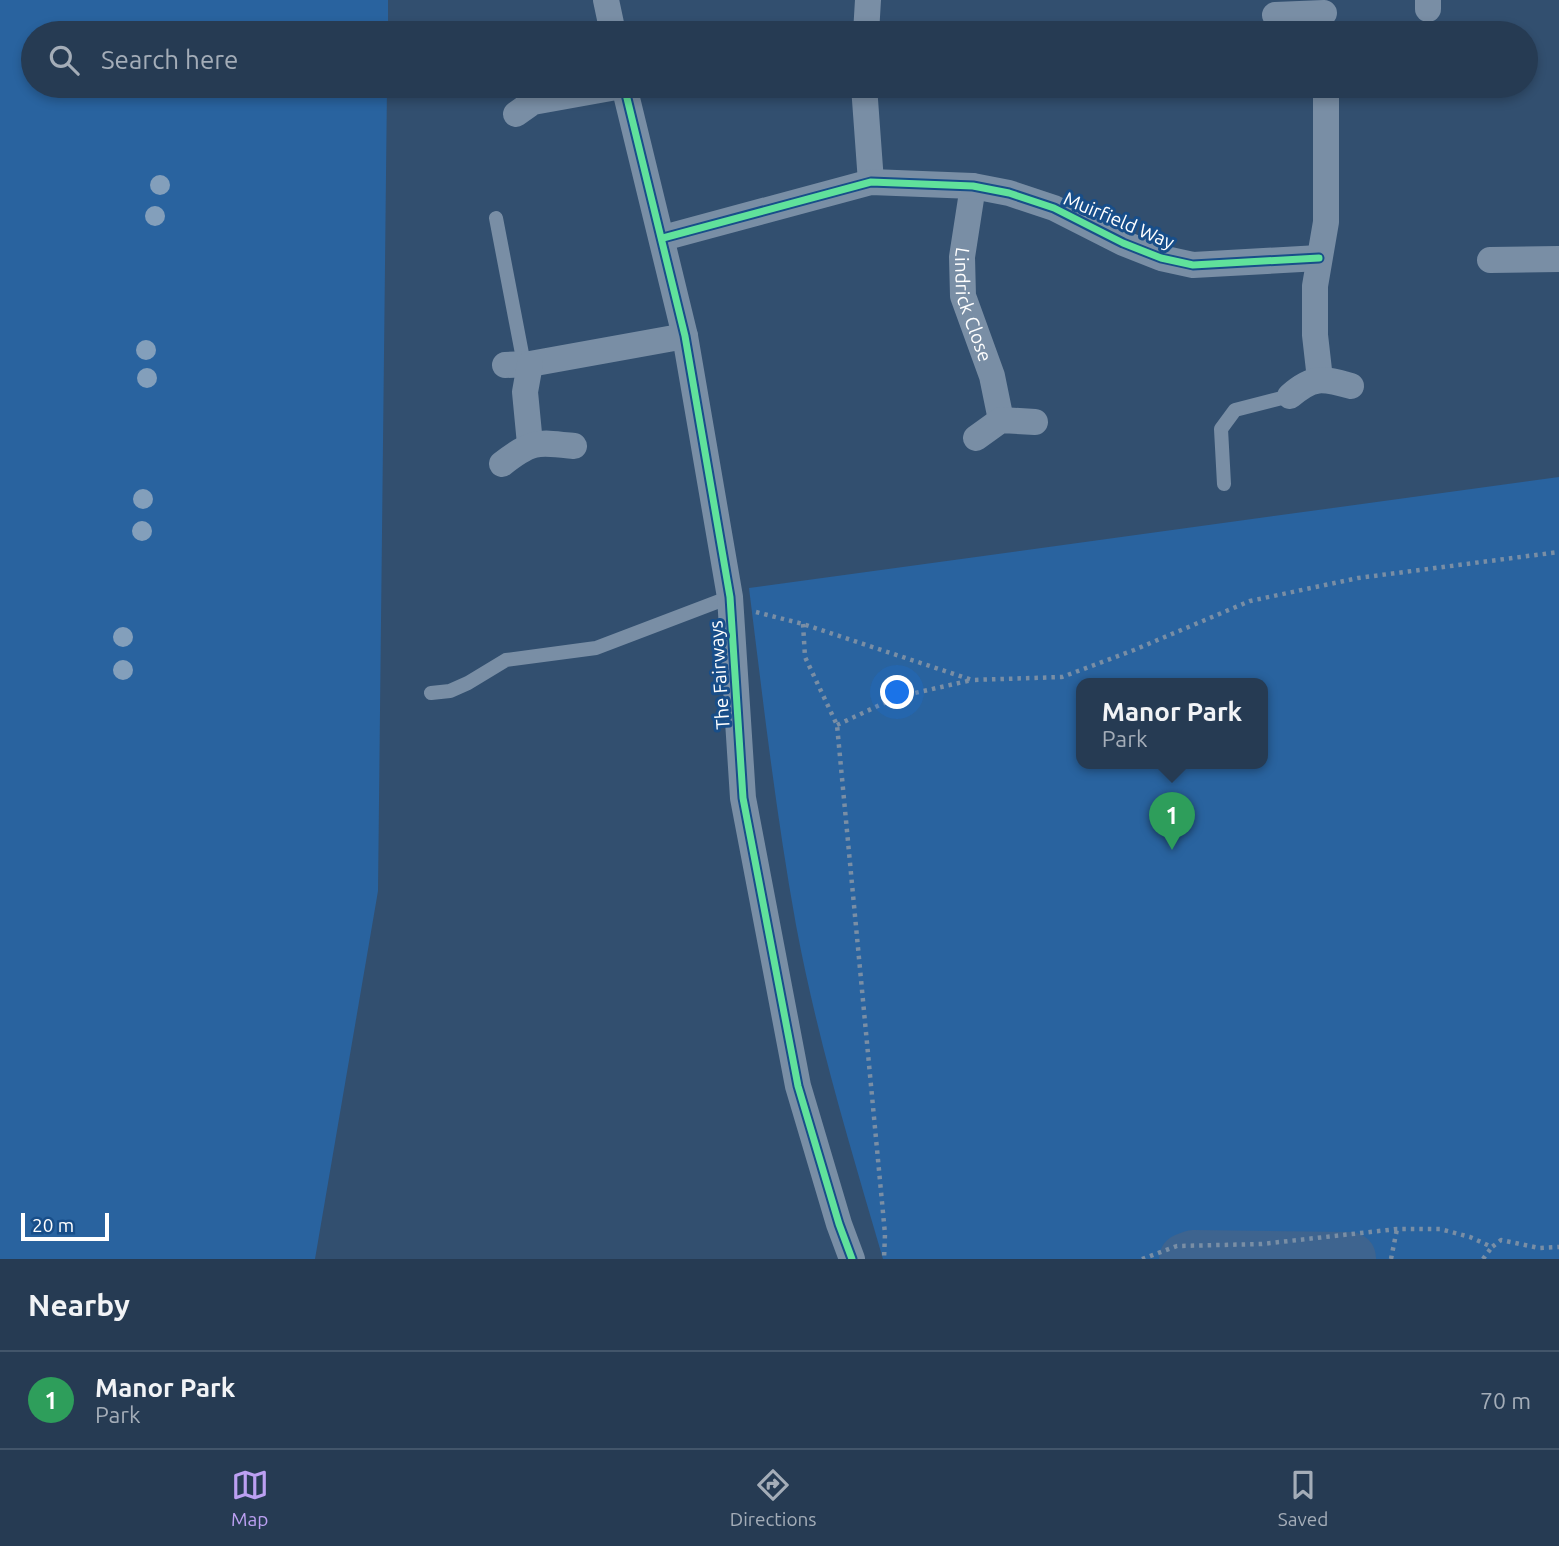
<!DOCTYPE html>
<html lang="en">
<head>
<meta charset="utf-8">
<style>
	body { margin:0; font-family:Ubuntu,sans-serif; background:#2e425a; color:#f1f3f6 }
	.scale { position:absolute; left:21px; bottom:18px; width:88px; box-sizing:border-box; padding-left:7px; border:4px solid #fff; border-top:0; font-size:19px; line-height:24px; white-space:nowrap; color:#fff; -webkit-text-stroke:5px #184e89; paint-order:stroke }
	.you { position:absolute; left:898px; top:693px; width:24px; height:24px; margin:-18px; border:5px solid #fff; border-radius:50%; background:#1a73e8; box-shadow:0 0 0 10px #1a73e833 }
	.badge { display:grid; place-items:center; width:46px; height:46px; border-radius:50%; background:#bca0f2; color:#fff; font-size:23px; font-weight:700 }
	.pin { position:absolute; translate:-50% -58px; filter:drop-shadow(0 2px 4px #0008) }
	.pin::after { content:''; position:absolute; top:37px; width:24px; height:21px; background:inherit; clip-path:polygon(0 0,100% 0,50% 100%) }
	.popup { position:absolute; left:1076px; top:678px; width:192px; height:91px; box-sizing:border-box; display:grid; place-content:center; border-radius:14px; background:#263b53; filter:drop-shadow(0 2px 5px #0005); font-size:23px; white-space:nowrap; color:#a4adb8 }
	.popup b { font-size:26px; color:#f1f3f6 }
	.popup::after { content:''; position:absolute; left:50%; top:100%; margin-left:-14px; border:14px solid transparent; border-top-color:#263b53 }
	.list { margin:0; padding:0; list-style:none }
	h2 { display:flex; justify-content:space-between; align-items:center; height:91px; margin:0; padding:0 28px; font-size:30px }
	h2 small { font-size:23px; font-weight:400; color:#a4adb8 }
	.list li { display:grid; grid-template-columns:46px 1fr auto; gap:21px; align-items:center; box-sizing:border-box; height:98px; padding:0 28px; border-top:2px solid #42556a }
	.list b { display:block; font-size:26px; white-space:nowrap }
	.list p { margin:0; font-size:23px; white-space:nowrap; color:#a4adb8 }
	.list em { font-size:23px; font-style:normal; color:#a4adb8 }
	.icon { flex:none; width:38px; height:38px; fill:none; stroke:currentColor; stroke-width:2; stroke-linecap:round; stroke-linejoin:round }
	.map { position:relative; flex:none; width:1559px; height:1259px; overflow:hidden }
	.search { position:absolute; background:#263b53; box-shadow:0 4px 10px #0003; left:21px; right:21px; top:21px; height:77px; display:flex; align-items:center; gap:18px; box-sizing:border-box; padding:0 24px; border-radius:38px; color:#a4adb8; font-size:26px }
	.sheet { height:189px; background:#263b53 }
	nav { display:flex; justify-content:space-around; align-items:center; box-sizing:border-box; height:98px; border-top:2px solid #42556a; background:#263b53; font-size:19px; color:#a4adb8 }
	nav a { display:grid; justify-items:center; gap:4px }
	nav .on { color:#bca0f2 }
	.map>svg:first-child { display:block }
	.green { fill:#29639f; fill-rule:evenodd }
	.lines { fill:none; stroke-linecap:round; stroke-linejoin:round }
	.river { stroke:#3e648f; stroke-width:52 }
	.path { stroke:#798ea5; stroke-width:4.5; stroke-dasharray:3.5 5; stroke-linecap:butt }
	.service { stroke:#798ea5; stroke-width:14 }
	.minor { stroke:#798ea5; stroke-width:26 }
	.cycleway-casing { stroke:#184e89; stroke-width:11 }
	.cycleway { stroke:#60e19b; stroke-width:7 }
	.tree { fill:#839fbb }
	.labels { text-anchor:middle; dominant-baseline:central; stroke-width:6; stroke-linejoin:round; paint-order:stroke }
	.street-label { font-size:19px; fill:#fff; stroke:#184e89 }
</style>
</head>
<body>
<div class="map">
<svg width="1559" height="1259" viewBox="0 0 1559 1259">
	<rect width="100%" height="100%" fill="#324f6f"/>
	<g class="green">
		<path d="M0,0H388V33H33V86H387L378,891L315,1259H0Z"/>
		<path d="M1559,477V1259H883C851,1149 817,1038 796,925C776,814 763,701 749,588ZM1081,684H1263V764H1081Z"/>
	</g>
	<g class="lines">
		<path class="river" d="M1185,1259L1193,1256L1350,1258"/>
		<g class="path">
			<path d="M756,612L803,624L972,680L1062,677L1134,650L1250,601L1358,578L1559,552"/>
			<path d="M803,624L805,657L837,725L885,1234L884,1259"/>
			<path d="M837,725L897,697L972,680"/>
			<path d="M1142,1259L1177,1246L1262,1244L1397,1229H1440L1470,1237L1492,1247L1501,1240L1539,1248L1559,1247"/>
			<path d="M1391,1259L1397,1229"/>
			<path d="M1483,1259L1492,1247"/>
		</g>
		<g class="service">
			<path d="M496,218L524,364"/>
			<path d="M1224,484L1221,429L1235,410L1290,396"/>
			<path d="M431,693L450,691L468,683L506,660L596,648L730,597"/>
		</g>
		<g class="minor">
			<path d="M606,0L613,33"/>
			<path d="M1428,0V9"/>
			<path d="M1275,15L1324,13"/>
			<path d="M866,33L868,0"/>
			<path d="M624,86L685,336L730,597L743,798L798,1086L839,1224L852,1259"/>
			<path d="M864,86L871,182"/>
			<path d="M516,114L533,102L622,86"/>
			<path id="s1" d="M973,186L962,257L963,296L992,376L1001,420"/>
			<path d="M663,238L871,182L973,186L1009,193L1054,208L1123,243L1161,258L1193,265L1319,258"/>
			<path d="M1490,260L1559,259"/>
			<path d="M505,365L530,364L685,336"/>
			<path d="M1320,379L1315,335V286L1326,222V86"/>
			<path d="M1290,396C1313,376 1322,378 1351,386"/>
			<path d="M976,438L1001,420L1035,422"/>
			<path d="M530,444L525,392L530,364"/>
			<path d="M502,464C532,440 538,442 574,446"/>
		</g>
		<g class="cycleway-casing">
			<g id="cycleway">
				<path d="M624,86L685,336L730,597L743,798L798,1086L839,1224L852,1259"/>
				<path d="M663,238L871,182L973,186L1009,193L1054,208L1123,243L1161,258L1193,265L1319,258"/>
			</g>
		</g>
		<use href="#cycleway" class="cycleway"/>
	</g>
	<g class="tree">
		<circle cx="160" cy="185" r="10"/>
		<circle cx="155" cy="216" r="10"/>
		<circle cx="146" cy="350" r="10"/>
		<circle cx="147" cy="378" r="10"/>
		<circle cx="143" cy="499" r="10"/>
		<circle cx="142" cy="531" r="10"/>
		<circle cx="123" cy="637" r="10"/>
		<circle cx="123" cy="670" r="10"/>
	</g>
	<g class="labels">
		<g class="street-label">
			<text transform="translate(1119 220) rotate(23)">Muirfield Way</text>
			<text stroke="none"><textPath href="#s1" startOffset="121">Lindrick Close</textPath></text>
			<text transform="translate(719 675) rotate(-94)">The Fairways</text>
		</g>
	</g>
</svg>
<div class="scale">20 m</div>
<div class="you"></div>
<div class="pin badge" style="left:1172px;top:850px;background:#2e9e5b">1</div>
<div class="popup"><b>Manor Park</b>Park</div>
<div class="search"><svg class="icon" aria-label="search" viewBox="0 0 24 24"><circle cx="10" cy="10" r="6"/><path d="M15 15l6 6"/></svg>Search here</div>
</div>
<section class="sheet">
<h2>Nearby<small></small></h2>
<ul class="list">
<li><span class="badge" style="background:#2e9e5b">1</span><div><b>Manor Park</b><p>Park</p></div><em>70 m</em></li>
</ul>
</section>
<nav>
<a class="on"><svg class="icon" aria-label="map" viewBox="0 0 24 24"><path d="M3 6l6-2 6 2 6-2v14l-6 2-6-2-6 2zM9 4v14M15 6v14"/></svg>Map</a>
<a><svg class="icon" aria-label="directions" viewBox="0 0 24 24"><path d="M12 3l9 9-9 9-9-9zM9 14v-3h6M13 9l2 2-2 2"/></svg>Directions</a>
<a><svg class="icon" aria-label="saved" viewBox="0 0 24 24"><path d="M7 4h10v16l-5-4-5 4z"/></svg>Saved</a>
</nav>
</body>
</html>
